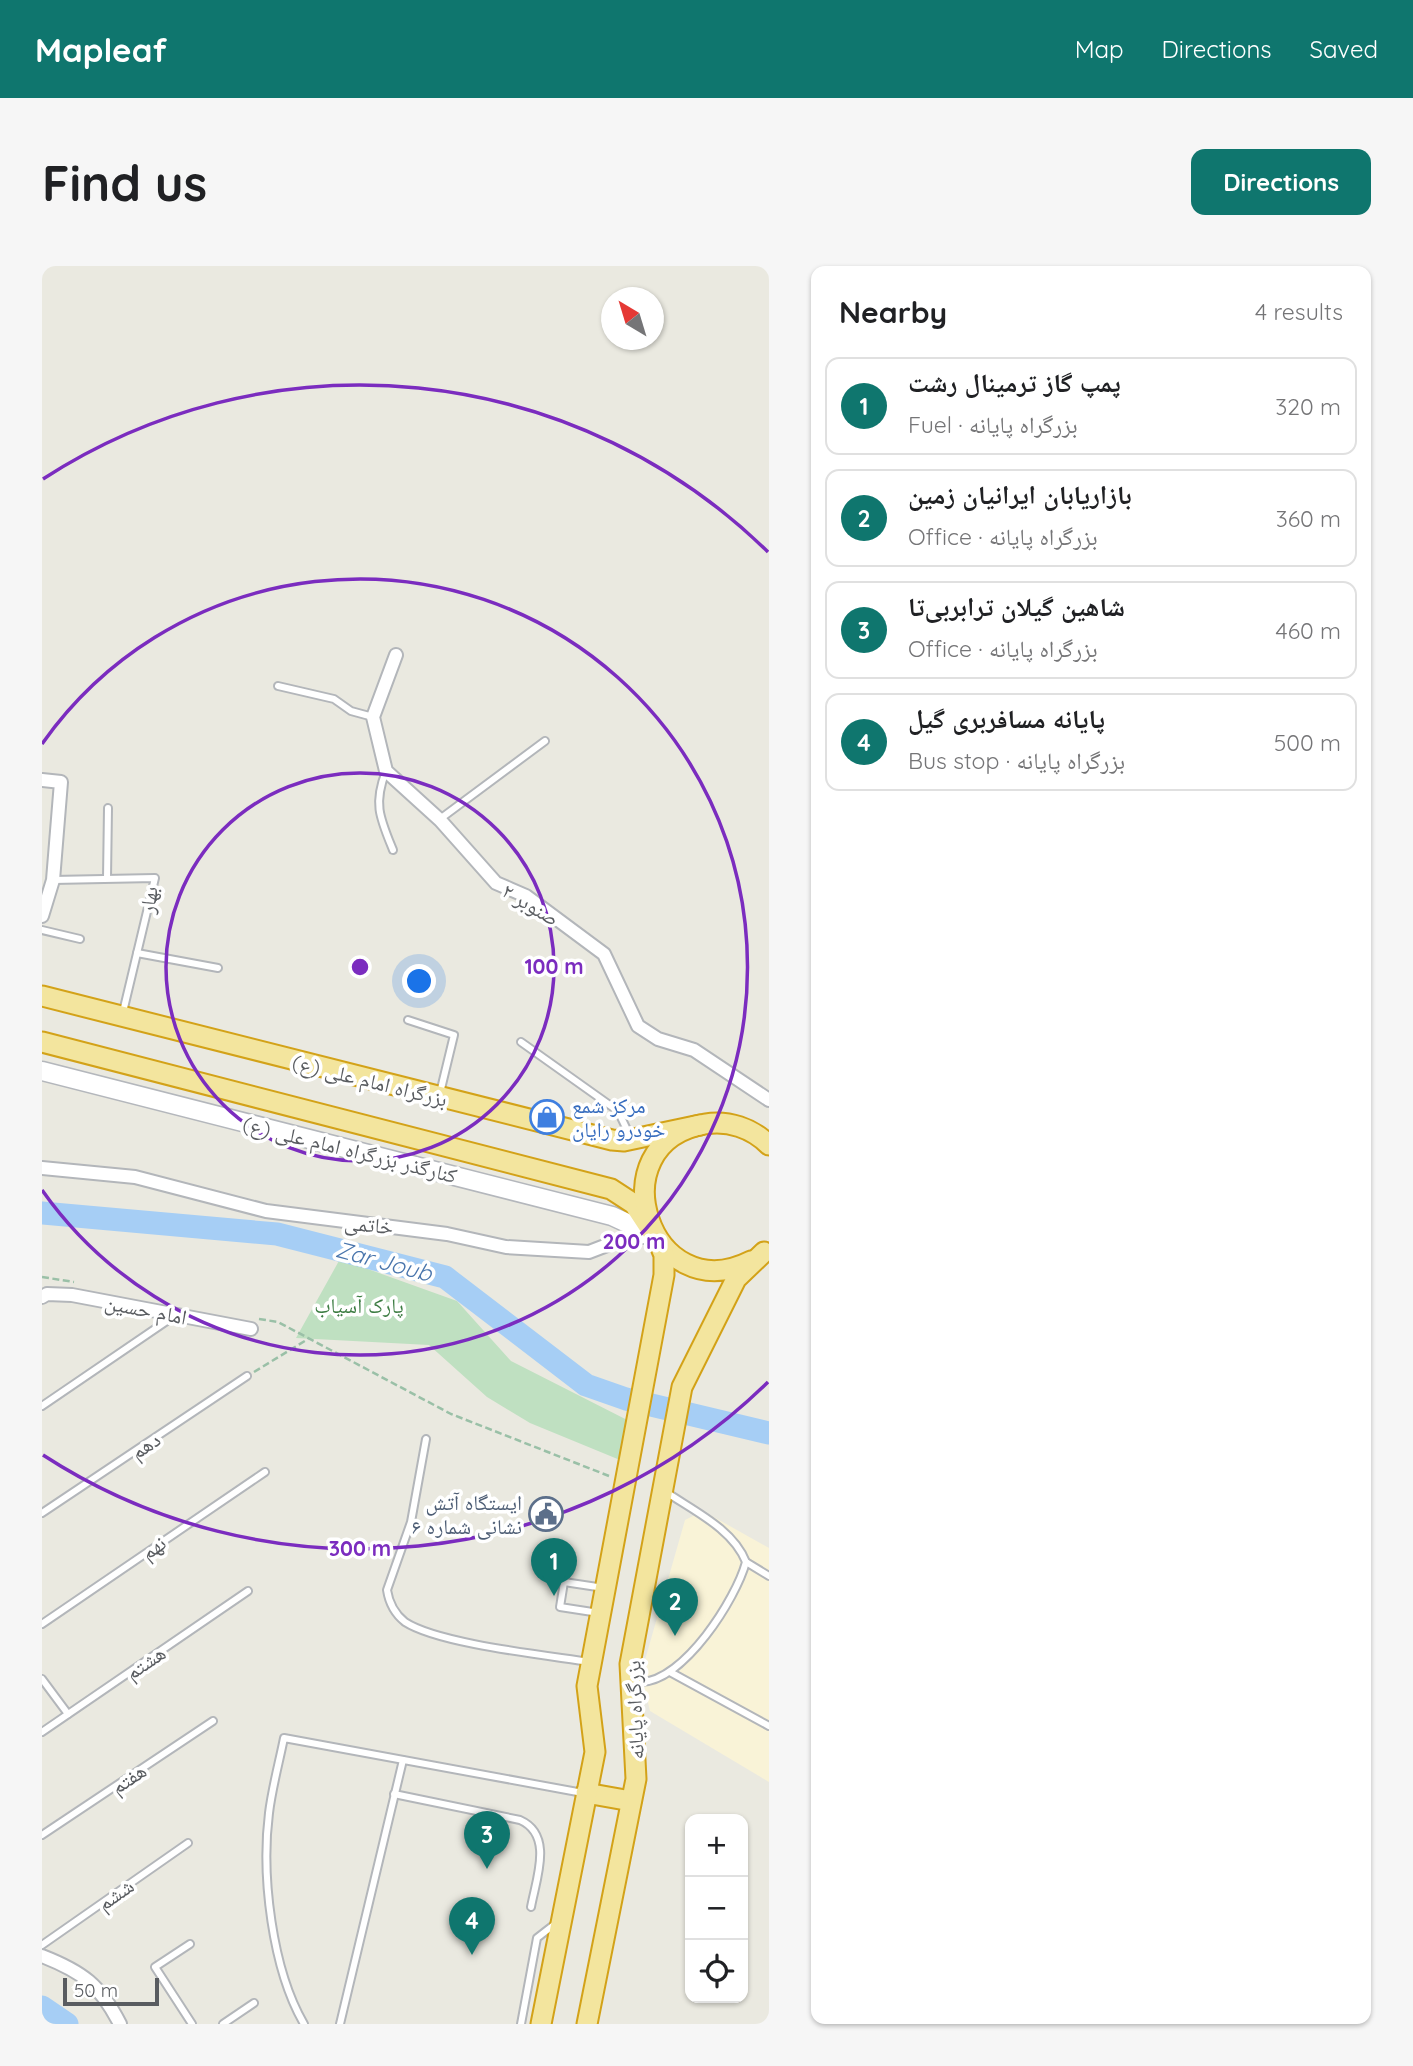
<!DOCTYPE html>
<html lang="en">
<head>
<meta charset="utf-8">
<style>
	body { margin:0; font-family:Quicksand,"Noto Naskh Arabic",sans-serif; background:#f6f6f6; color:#202124 }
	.controls { position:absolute; right:21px; bottom:21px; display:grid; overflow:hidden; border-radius:14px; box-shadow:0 2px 5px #0004 }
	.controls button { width:63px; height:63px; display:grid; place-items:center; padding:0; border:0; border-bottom:2px solid #e0e0e0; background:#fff; color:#202124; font:35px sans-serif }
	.compass { position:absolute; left:559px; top:21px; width:63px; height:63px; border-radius:50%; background:#fff; box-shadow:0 2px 5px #0004; rotate:322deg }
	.scale { position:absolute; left:21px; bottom:18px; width:96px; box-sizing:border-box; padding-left:7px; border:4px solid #595c60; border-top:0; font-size:19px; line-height:24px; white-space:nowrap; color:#595c60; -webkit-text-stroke:5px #fff; paint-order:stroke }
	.you { position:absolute; left:378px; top:716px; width:24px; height:24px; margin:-18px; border:5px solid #fff; border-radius:50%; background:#1a73e8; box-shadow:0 0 0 10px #1a73e833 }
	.badge { display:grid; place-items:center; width:46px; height:46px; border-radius:50%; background:#0f766e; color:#fff; font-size:23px; font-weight:700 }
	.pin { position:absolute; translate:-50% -58px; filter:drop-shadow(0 2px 4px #0008) }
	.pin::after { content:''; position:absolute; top:37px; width:24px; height:21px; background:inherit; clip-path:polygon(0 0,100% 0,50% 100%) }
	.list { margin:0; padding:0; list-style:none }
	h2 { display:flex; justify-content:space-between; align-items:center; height:91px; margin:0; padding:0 28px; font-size:30px }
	h2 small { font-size:23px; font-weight:400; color:#757577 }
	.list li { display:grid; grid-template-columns:46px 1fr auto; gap:21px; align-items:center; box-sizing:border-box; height:98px; margin:0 14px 14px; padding:0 14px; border:2px solid #e0e0e0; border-radius:14px }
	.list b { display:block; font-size:26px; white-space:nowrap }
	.list p { margin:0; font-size:23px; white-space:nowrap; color:#757577 }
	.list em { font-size:23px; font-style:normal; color:#757577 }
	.icon { flex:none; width:38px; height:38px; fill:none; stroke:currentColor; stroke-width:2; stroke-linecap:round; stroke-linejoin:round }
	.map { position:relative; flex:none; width:727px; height:1758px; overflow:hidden; border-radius:14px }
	header { display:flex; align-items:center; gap:42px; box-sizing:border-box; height:98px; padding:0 35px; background:#0f766e; color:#fff }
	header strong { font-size:33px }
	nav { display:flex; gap:38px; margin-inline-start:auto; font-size:24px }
	.intro { display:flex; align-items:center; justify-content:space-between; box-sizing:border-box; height:168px; padding:0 42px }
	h1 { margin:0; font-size:49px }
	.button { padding:18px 32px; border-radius:14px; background:#0f766e; color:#fff; font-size:24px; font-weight:700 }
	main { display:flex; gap:42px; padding:0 42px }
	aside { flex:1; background:#fff; border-radius:14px; box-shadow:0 2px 5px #0004 }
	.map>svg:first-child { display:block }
	.commercial { fill:#f9f3d7 }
	.green { fill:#bfe0c1 }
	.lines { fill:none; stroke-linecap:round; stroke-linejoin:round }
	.river { stroke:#a6cef5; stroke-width:23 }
	.service-casing { stroke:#b3b6ba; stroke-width:10 }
	.minor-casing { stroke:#b3b6ba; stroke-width:16 }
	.secondary-casing { stroke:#b4b7bc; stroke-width:21 }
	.trunk-casing { stroke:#d3a218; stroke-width:23 }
	.path { stroke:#9ac0a7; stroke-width:2.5; stroke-dasharray:7 3.5; stroke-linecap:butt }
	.service { stroke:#fff; stroke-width:6 }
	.minor { stroke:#fff; stroke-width:12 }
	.secondary { stroke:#fff; stroke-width:18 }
	.trunk { stroke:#f3e59e; stroke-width:19 }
	.ring { fill:none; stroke:#7b2cbf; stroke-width:3.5 }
	.labels { text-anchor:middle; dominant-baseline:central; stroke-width:7; stroke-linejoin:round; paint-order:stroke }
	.street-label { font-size:21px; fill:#595c60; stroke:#fff }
	.shop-label { font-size:21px; fill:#366cbe; stroke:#fff; text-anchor:start }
	.park-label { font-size:21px; fill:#3c7c42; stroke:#fff }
	.service-label { font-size:21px; fill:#4e5e75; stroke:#fff; text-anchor:end }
	.water-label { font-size:23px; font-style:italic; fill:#4975ac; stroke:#fff }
	.centre { fill:#7b2cbf; stroke:#fff; stroke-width:3.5 }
	.ring-label { font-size:21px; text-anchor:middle; font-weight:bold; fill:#7b2cbf; stroke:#fff; stroke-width:7; stroke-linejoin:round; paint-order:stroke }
</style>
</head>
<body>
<header>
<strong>Mapleaf</strong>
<nav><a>Map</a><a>Directions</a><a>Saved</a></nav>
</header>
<div class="intro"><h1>Find us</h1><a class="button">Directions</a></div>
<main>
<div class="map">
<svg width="727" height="1758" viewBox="0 0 727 1758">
	<rect width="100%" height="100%" fill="#eae9e0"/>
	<path class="commercial" d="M661,1245L727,1282V1516L608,1445L599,1408L643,1254Z"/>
	<path class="green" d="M298,993L415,1035L469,1095L595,1159L578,1194L488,1157L445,1131L387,1079L254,1072Z"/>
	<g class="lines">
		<g class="river">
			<path d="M0,947L235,968L403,1011L544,1119L584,1133L727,1167"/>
			<path d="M0,1741L25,1758"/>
		</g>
		<g class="service-casing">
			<g id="service">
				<path d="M236,420L292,433L309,445L331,451"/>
				<path d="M344,505C331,538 338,552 351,584"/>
				<path d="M398,553L503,475"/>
				<path d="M65,612L66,542"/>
				<path d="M11,614L113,612L81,746"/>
				<path d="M0,664L38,673"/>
				<path d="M95,687L176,702"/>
				<path d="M366,754L412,769L398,827"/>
				<path d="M479,776L576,845L589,872"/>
				<path d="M0,1140L132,1050"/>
				<path d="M384,1173L369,1256L345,1324C347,1337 353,1348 363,1356C397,1378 503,1389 548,1396"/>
				<path d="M0,1247L205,1110"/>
				<path d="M704,1296L727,1310"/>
				<path d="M557,1347L518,1341L522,1316L562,1322"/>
				<path d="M0,1358L223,1206"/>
				<path d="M628,1406L727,1460"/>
				<path d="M592,1411L599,1416C642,1415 694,1333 704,1296C691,1263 652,1245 624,1226"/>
				<path d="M0,1413L26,1448"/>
				<path d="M0,1466L206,1325"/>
				<path d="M352,1528L478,1554C512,1569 494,1613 489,1641"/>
				<path d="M0,1569L171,1455"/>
				<path d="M148,1678L113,1701L150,1758"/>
				<path d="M0,1679L146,1577"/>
				<path d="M181,1758L212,1737"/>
				<path d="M262,1758C230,1703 219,1610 227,1547C230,1522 237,1497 242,1472L541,1527"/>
				<path d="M298,1758L361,1494"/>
				<path d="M479,1758L495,1672L513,1658"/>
			</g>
		</g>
		<g class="minor-casing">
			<g id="minor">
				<path d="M354,389L331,451L344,505L398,554L454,617L484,630L562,688L596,760L616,773L652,784L727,834"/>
				<path d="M0,514L19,516L11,614L0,650"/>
				<path d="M0,902L93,911L224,945L405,968L464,981L547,986L586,971H609"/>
				<path d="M0,1031L5,1028L30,1029L209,1063"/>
				<path d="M0,1690C41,1706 58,1719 78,1758"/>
			</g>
		</g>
		<g class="secondary-casing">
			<path id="secondary" d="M0,805L570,950L613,970"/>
		</g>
		<g class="trunk-casing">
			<g id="trunk">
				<path d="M0,730L570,874L582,875L658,859"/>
				<path d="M0,776L569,923L592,938L613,970"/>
				<path d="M709,995C608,1046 553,877 663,858C686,854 710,862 727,879"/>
				<path d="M544,1527L589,1535"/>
				<path d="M499,1758L553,1486L545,1420L622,1009V989L615,972"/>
				<path d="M545,1758L594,1513L588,1398L640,1121L694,1013L722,986"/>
			</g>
		</g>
		<g class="path">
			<path d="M0,1011L32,1016"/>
			<path d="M217,1053L236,1056L409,1148L567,1210"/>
			<path d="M212,1106L266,1073"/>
		</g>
		<use href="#service" class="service"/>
		<use href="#minor" class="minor"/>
		<use href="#secondary" class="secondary"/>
		<use href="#trunk" class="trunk"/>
	</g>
	<g class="ring">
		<circle cx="318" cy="701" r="194"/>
		<path d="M0 478A388 388 0 1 1 0 924"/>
		<path d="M726 1116A582 582 0 0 1 1 1189M1 213A582 582 0 0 1 726 286"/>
	</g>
	<defs>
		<g id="shop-ring" transform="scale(1.75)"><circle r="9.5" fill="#fff" stroke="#3f7fe0" stroke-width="1.5"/><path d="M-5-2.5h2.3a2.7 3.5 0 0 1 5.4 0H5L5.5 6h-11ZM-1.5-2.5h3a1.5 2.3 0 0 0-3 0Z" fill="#3f7fe0"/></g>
		<g id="civic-ring" transform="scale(1.75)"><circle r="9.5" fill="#fff" stroke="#5c6f8a" stroke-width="1.5"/><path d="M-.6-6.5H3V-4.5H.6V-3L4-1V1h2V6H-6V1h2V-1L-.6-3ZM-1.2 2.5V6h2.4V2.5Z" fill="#5c6f8a"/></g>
	</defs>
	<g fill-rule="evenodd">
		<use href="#shop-ring" x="505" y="851"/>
		<use href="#civic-ring" x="504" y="1248"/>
	</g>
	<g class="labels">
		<g class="street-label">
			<text transform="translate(106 634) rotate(-82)">بهار</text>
			<text transform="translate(489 638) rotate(31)">صنوبر ۲</text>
			<text transform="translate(328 814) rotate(14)">بزرگراه امام علی (ع)</text>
			<text transform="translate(308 883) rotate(14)">کنارگذر بزرگراه امام علی (ع)</text>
			<text transform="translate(327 958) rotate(6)">خاتمی</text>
			<text transform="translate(104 1043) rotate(11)">امام حسین</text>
			<text transform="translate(103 1179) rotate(-34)">دهم</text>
			<text transform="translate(111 1281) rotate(-35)">نهم</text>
			<text transform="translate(103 1396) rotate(-34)">هشتم</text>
			<text transform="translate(592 1444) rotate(-92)">بزرگراه پایانه</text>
			<text transform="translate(86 1512) rotate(-34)">هفتم</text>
			<text transform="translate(73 1628) rotate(-35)">ششم</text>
		</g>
		<g class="shop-label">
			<text x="530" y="839">مرکز شمع<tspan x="530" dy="24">خودرو رایان</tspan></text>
		</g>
		<g class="park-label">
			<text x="317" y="1039">پارک آسیاب</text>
		</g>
		<g class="service-label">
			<text x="480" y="1236">ایستگاه آتش<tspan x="480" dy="24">نشانی شماره ۶</tspan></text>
		</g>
		<g class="water-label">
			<text transform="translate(342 995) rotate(15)">Zar Joub</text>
		</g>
	</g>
	<circle cx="318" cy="701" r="10" class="centre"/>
	<g class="ring-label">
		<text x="512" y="708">100 m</text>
		<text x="592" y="983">200 m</text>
		<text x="318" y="1290">300 m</text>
	</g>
</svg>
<div class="controls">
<button>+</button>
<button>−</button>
<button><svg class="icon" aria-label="locate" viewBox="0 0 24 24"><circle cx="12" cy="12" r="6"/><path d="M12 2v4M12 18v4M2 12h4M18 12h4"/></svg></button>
</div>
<svg class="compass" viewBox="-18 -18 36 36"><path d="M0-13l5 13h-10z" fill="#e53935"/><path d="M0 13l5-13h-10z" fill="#757577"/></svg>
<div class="scale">50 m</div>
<div class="you"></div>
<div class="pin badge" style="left:512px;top:1330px">1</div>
<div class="pin badge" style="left:633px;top:1370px">2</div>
<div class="pin badge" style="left:445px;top:1603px">3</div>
<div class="pin badge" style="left:430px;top:1689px">4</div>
</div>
<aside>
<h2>Nearby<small>4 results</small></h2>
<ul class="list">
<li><span class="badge">1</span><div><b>پمپ گاز ترمینال رشت</b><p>Fuel · بزرگراه پایانه</p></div><em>320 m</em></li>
<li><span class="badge">2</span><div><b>بازاریابان ایرانیان زمین</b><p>Office · بزرگراه پایانه</p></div><em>360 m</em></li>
<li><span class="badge">3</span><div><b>شاهین گیلان ترابربی‌تا</b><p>Office · بزرگراه پایانه</p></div><em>460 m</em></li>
<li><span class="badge">4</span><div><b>پایانه مسافربری گیل</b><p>Bus stop · بزرگراه پایانه</p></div><em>500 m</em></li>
</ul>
</aside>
</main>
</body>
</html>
